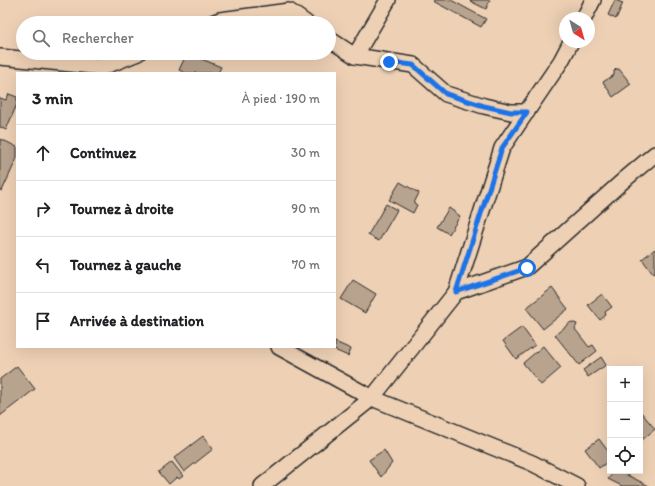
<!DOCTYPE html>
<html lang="fr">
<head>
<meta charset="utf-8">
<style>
	body { margin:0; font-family:Itim,sans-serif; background:#f2f2f2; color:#202124 }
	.controls { position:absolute; right:12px; bottom:12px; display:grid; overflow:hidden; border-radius:0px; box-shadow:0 4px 16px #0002 }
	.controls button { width:36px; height:36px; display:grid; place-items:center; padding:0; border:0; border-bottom:1px solid #e0e0e0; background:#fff; color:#202124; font:20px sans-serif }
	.compass { position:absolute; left:559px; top:12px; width:36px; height:36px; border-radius:50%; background:#fff; box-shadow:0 4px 16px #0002; rotate:143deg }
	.stop { position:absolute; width:12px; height:12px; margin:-9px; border:3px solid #1a73e8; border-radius:50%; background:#fff }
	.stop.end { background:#1a73e8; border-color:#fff; box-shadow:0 1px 4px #0008 }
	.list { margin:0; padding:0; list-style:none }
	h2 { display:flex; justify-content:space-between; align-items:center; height:52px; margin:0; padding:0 16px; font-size:17px }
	h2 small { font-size:13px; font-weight:400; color:#757577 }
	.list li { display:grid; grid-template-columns:26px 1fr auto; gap:12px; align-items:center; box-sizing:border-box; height:56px; padding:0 16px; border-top:1px solid #e0e0e0 }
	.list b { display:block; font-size:15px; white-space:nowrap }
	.list em { font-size:13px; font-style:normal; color:#757577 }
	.icon { flex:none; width:22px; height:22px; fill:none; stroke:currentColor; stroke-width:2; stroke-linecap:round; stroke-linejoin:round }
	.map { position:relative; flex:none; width:655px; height:486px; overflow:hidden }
	.search { position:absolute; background:#fff; box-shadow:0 4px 16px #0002; left:16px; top:16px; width:320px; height:44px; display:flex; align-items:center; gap:10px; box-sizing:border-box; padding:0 14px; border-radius:22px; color:#757577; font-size:15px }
	.panel { position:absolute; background:#fff; box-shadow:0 4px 16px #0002; left:16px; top:72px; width:320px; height:276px; border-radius:0px }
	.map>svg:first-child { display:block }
	.building { fill:#b8a38f; stroke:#2b2b2b }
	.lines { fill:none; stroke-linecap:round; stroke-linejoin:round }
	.minor-casing { stroke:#2b2b2b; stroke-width:18 }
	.minor { stroke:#eed1b5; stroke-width:15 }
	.route { stroke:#1a73e8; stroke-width:5 }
</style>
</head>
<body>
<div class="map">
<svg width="655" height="486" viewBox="0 0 655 486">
	<rect width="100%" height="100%" fill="#eed1b5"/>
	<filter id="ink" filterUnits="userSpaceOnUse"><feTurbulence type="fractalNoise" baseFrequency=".025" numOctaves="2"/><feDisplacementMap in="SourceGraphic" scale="8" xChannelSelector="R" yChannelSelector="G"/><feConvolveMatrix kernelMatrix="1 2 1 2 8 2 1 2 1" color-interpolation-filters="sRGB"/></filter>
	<g filter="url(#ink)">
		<g class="building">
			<path d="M434,0H451L486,19L481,27L433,1Z"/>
			<path d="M471,0H490L486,9L470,1Z"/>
			<path d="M615,0L623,3L616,19L608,15Z"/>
			<path d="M187,53L221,67L218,73H186L179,70Z"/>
			<path d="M616,69H619L631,84L613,97L603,82L614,75V71Z"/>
			<path d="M9,94L17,97V104L6,130L0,127V98L6,100Z"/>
			<path d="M1,139L17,147V158L2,191L0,190V142Z"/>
			<path d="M400,182L419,193L414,203L417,205L413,213L389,200Z"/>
			<path d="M386,204L397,210L379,241L368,235Z"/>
			<path d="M449,208L460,216L449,234L437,227Z"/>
			<path d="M655,249V272L653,274L642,259Z"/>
			<path d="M353,280L376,294L365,313L341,299Z"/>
			<path d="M552,288L568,309L543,329L526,308Z"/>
			<path d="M602,294L612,307L605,312L606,315L600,320L588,305Z"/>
			<path d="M571,322L577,324L575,329L589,347L593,345L597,351L579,365L555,335Z"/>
			<path d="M522,327L535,345L516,359L503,341Z"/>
			<path d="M335,342L351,349L348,356L332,349L333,347H335Z"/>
			<path d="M543,346L561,368L541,385L523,363Z"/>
			<path d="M601,357L606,365L588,377L583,370Z"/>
			<path d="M17,366L35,389L0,416V379Z"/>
			<path d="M640,411L655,429L642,440L640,438Z"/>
			<path d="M203,436L213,449L184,472L174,458Z"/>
			<path d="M599,439L610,454V460L599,468L585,449Z"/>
			<path d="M384,450L392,463L381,477L369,460Z"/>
			<path d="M172,462L183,476L179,479L177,477L169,484L159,472Z"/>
			<path d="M615,471H619L649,486H622L608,479Z"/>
		</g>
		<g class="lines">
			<g class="minor-casing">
				<g id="minor">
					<path d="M388,0L355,56L413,65L446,94L484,106L511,112H527"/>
					<path d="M584,18L593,0"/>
					<path d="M212,23L220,20L289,11L306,23"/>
					<path d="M329,39L355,56"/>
					<path d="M0,57L103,67L138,53"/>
					<path d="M456,292L502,148L561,61L571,42"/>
					<path d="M279,347L372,398L532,463L577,486"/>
					<path d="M262,486L372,398L456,292L527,267L624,180L655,154"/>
				</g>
			</g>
			<use href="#minor" class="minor"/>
		</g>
	</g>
	<g class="lines" filter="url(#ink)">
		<path class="route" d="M389,62L413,65L446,94L484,106L511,112H527L502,148L456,292L527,268"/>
	</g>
</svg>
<div class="controls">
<button>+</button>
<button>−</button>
<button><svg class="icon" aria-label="locate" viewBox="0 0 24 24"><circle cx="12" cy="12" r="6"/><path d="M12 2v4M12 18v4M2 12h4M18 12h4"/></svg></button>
</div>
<svg class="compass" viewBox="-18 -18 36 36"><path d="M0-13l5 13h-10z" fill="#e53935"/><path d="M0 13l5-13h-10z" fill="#757577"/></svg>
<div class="stop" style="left:527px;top:268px"></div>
<div class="stop end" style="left:389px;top:62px"></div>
<div class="search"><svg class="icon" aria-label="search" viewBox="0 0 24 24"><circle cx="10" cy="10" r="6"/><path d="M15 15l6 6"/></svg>Rechercher</div>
<section class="panel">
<h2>3 min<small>À pied · 190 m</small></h2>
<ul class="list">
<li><svg class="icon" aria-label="ahead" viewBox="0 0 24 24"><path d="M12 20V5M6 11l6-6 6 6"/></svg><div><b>Continuez</b></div><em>30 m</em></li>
<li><svg class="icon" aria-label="right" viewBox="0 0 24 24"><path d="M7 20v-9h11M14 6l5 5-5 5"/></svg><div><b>Tournez à droite</b></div><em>90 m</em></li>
<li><svg class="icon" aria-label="left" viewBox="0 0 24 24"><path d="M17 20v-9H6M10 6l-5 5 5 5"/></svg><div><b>Tournez à gauche</b></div><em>70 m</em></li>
<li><svg class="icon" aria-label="arrive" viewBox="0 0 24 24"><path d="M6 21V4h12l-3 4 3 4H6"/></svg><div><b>Arrivée à destination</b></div></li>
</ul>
</section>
</div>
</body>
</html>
